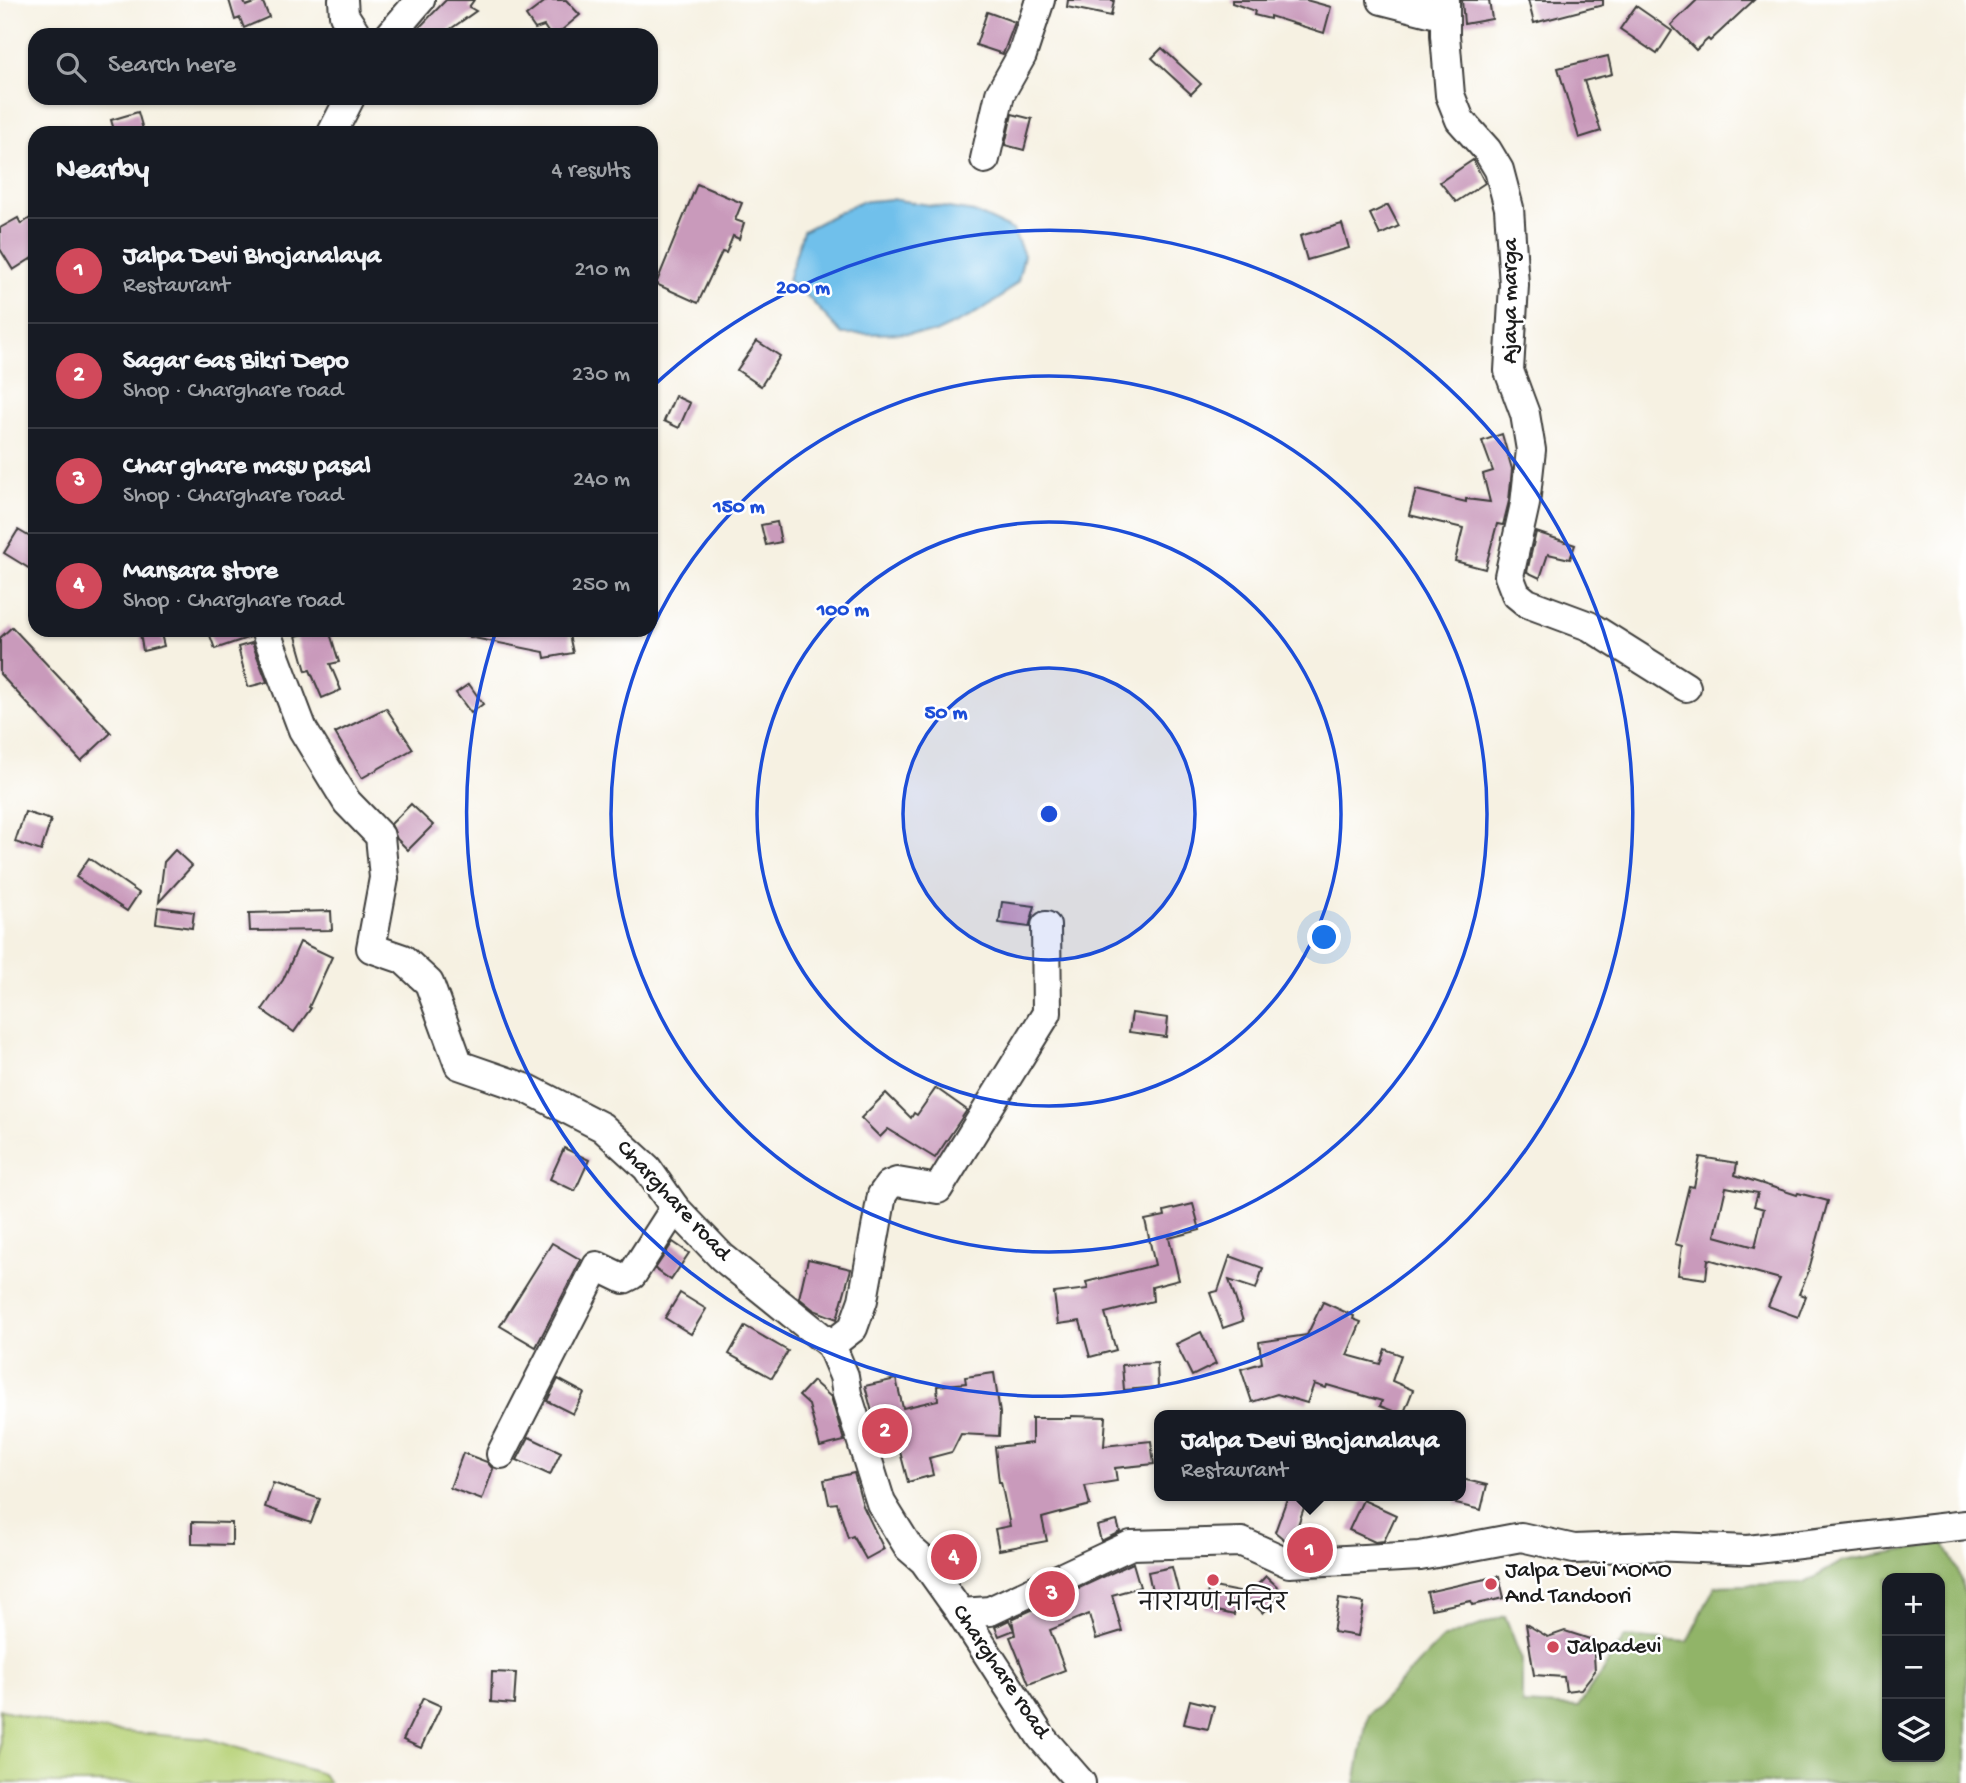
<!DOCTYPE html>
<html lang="en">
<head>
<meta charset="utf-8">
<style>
	body { margin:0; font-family:"Gochi Hand","Playpen Sans Deva",sans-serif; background:#242831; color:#f1f3f6 }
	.controls { position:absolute; right:21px; bottom:21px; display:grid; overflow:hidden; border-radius:14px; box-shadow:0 2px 5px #0004 }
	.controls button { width:63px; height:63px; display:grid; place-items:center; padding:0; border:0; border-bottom:2px solid #363941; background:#171b24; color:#f1f3f6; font:35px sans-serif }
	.you { position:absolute; left:1325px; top:938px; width:24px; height:24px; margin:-18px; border:5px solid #fff; border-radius:50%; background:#1a73e8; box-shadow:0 0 0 10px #1a73e833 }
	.badge { display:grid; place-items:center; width:46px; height:46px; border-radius:50%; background:#d1495b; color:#fff; font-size:23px; font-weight:700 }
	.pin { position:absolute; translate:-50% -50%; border:4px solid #fff; box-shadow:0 2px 7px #0006 }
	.popup { position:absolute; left:1154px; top:1410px; width:312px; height:91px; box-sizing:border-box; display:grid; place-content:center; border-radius:14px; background:#171b24; filter:drop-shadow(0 2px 5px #0005); font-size:23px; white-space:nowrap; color:#9ea1a6 }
	.popup b { font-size:26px; color:#f1f3f6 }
	.popup::after { content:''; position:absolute; left:50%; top:100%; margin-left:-14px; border:14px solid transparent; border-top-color:#171b24 }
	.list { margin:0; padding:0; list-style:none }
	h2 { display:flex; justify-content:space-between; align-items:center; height:91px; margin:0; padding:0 28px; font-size:30px }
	h2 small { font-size:23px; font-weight:400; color:#9ea1a6 }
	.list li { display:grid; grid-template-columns:46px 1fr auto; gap:21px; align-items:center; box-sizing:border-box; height:105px; padding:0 28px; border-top:2px solid #363941 }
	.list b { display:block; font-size:26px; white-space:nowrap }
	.list p { margin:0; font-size:23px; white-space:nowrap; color:#9ea1a6 }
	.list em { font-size:23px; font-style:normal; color:#9ea1a6 }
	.icon { flex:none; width:38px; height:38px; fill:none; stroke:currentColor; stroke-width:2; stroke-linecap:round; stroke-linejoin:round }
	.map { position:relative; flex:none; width:1966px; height:1783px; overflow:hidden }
	.search { position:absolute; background:#171b24; box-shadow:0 2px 5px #0004; left:28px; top:28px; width:630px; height:77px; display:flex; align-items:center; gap:18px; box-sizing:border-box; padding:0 24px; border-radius:21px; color:#9ea1a6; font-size:26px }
	.panel { position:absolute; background:#171b24; box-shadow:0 2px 5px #0004; left:28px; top:126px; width:630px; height:511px; border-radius:21px }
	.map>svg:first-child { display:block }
	.green { fill:#b7d278; stroke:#6a774a; stroke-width:2 }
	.forest { fill:#91b468; stroke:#566842; stroke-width:2; fill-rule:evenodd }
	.water { fill:#6fc0eb; stroke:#466e84; stroke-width:2 }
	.building { fill:#c99abb; fill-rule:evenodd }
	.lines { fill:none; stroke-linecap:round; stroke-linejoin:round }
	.minor-casing { stroke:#3d3c3a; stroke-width:32 }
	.minor { stroke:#fff; stroke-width:28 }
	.ring { fill:none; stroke:#1d4ed8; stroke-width:3.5 }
	.poi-dot { fill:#d1495b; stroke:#fff; stroke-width:2.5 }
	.labels { text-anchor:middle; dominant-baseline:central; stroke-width:5; stroke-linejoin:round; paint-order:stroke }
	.street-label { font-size:23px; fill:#1c1c1c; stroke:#fff }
	.poi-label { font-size:23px; fill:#1c1c1c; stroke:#fff; text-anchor:start }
	.centre { fill:#1d4ed8; stroke:#fff; stroke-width:3.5 }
	.ring-label { font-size:21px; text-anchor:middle; font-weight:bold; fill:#1d4ed8; stroke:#fff; stroke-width:5; stroke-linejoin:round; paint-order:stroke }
</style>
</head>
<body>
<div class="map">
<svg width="1966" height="1783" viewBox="0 0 1966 1783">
	<rect width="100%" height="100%" fill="#fff"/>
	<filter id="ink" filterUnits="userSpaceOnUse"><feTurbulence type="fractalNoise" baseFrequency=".0143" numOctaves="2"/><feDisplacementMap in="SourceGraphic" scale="14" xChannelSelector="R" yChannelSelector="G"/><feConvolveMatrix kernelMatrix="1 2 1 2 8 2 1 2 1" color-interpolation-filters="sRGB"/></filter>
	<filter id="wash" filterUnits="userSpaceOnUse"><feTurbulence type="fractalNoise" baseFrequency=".00686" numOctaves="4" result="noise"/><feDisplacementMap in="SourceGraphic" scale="28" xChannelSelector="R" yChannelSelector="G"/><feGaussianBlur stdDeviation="1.57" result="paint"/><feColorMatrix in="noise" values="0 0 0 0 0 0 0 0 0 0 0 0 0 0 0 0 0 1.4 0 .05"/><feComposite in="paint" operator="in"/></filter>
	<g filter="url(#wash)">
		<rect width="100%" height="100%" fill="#f6f1e2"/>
		<path class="green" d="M0,1709L63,1727L209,1739L323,1774L329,1783H0Z"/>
		<path class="forest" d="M1944,1543L1958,1571L1966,1598V1783H1355L1368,1715L1442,1639L1505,1616L1522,1660V1704L1578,1707L1625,1637L1687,1642L1715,1586L1805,1583L1843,1561ZM1887,1578H1940V1757H1887Z"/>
		<path class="water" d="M891,199L974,212L1013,230L1024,255L1018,281L999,299L969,317L935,333L842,334L809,298L788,280L803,231L859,202Z"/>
		<g id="blocks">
			<g class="building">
				<path d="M229,0H243L246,6L262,0L269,17L244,28L240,18L235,20Z"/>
				<path d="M446,0H474L469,7L476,11L442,35H412Z"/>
				<path d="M547,0H566L580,15L556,35H550L544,26L535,29L526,16Z"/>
				<path d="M1068,0H1114L1111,16L1067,7Z"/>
				<path d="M1232,0H1306L1331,7L1324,33L1270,16V19L1254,15L1255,11L1232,3Z"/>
				<path d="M1462,0H1489L1492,19L1464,24Z"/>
				<path d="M1528,0H1603V5L1534,23Z"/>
				<path d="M1697,0H1754L1710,41L1708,39L1696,50L1671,25Z"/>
				<path d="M1636,6L1672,31L1657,54L1620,29Z"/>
				<path d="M987,12L1015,22L1003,54L976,45Z"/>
				<path d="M1162,48L1201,84L1191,94L1152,58Z"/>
				<path d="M1608,56L1612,74L1584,81L1601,131L1579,138L1558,68Z"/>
				<path d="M138,112L144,133H115L111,120Z"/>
				<path d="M1012,114L1032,119L1024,150L1005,145Z"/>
				<path d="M1473,160L1485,183L1456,202L1440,182Z"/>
				<path d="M697,184L742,203L735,220L744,223L739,239L733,236L726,253L722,252L698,303L656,284Z"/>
				<path d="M1388,205L1399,226L1380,235L1370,214Z"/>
				<path d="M35,215V256L13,270L0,249V228L18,218L21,224Z"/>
				<path d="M1342,224L1349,248L1307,260L1300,236Z"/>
				<path d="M757,341L780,356L761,386L737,370Z"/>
				<path d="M675,396L690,403L679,428L664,421Z"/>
				<path d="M1502,434L1512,469L1509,501L1503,525L1497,524L1485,569L1455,561L1463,528L1409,515L1416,490L1466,502V499L1490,502L1483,474L1493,471L1482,441Z"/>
				<path d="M777,522L781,542L766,545L761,525Z"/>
				<path d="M18,530L35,540V572L4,553Z"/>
				<path d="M1536,532L1575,545L1570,559L1548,554L1540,578L1527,572Z"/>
				<path d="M12,627L111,733L81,761L0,674V638Z"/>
				<path d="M151,630H160L164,646L143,651L140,633Z"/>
				<path d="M208,630H249L250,637L215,649Z"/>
				<path d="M319,630H329L339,662L330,664L341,690L322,698L310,670L306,671L296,636Z"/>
				<path d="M470,630H568L573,653L545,658L544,652L469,637Z"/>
				<path d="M252,643L267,682L248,687L238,647Z"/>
				<path d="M469,684L483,704L471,713L456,693Z"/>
				<path d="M386,708L413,749L362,778L335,733Z"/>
				<path d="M411,804L433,825L408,850L397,839L391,824Z"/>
				<path d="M25,812L51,820L41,851L15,842Z"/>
				<path d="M175,850L192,866L159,902L164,862Z"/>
				<path d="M89,858L139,893L127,911L76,877Z"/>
				<path d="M1002,902L1035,906L1029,927L999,923Z"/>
				<path d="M158,907L194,912L192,928L156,923Z"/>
				<path d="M331,911L332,930L250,931L249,913Z"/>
				<path d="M300,942L332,957L309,1007L311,1008L294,1032L262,1010L283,980Z"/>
				<path d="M1132,1013L1168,1018L1166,1037L1129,1032Z"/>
				<path d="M936,1088L967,1110L935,1158L888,1129L880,1137L861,1118L886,1093L911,1118L914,1113L917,1115Z"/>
				<path d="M564,1148L589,1160L575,1191L550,1179Z"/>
				<path d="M1700,1157L1737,1163L1735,1175L1797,1195L1798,1193L1828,1201L1808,1273L1799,1294L1806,1296L1798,1317L1768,1306L1780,1279L1708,1259L1706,1279L1678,1275L1682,1246L1675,1244L1689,1186L1694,1187ZM1726,1187L1758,1193L1754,1206L1764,1209L1755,1247L1715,1236Z"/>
				<path d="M1193,1204L1200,1230L1169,1238L1179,1280L1152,1287L1153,1301L1105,1313L1116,1350L1090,1357L1080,1321L1058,1324L1054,1293L1088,1289L1086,1282L1155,1265L1145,1220L1165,1216L1164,1211Z"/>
				<path d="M673,1242L689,1253L671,1280L655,1269Z"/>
				<path d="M552,1243L581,1260L536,1347L500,1326Z"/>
				<path d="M1230,1256L1263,1268L1256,1289L1229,1280L1243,1321L1223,1328L1210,1293L1218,1291Z"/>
				<path d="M808,1259L851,1269L837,1319L814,1310L799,1298Z"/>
				<path d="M680,1293L706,1309L691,1334L665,1318Z"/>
				<path d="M1323,1302L1354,1316L1353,1319L1361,1322L1347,1355L1380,1364L1385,1349L1401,1355L1392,1381L1413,1390L1403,1415L1380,1406L1382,1401L1327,1385L1326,1388L1314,1384L1307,1403L1277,1394L1252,1402L1241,1369L1262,1363L1259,1342L1307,1335Z"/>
				<path d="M745,1326L788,1351L772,1378L729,1354Z"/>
				<path d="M1201,1332L1216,1364L1192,1376L1176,1344Z"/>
				<path d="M1157,1363L1158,1387L1124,1390L1122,1365Z"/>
				<path d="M994,1373L1000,1413L999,1436L961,1434L952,1452L929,1458L933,1475L908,1482L898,1444L882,1449L865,1386L896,1379L903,1408L938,1400L937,1386L966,1383L965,1377Z"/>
				<path d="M558,1379L584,1393L573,1414L547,1401Z"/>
				<path d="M813,1381L831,1397L844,1441L820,1447L809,1405L799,1396Z"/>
				<path d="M1071,1416L1106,1417L1104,1446L1151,1441L1154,1464L1115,1468L1117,1481L1085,1486L1090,1505L1042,1518L1047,1541L999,1550L995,1529L1010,1526L1001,1482H999L995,1447L1032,1443V1418H1071Z"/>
				<path d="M529,1437L561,1452L550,1475L517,1460Z"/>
				<path d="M463,1453L487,1462L493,1469L482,1500L450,1488Z"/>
				<path d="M854,1473L863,1506L884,1549L866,1559L853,1536L848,1538L837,1503L829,1504L824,1480Z"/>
				<path d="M1462,1479L1487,1485L1481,1510L1456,1504L1458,1496H1460Z"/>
				<path d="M273,1483L320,1499L311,1523L265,1507Z"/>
				<path d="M1288,1496H1308L1291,1545L1275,1532Z"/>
				<path d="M1363,1500L1396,1515L1384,1541L1375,1542L1349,1530Z"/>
				<path d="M1117,1521L1120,1532L1101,1541L1097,1526Z"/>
				<path d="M192,1522L232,1523V1545L192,1544Z"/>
				<path d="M966,1540L977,1560L955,1572L944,1551Z"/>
				<path d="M1133,1563L1140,1587L1112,1595L1122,1631L1096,1639L1089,1614L1050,1630L1065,1670L1029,1684L1010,1637L1015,1635L1014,1630L999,1636L995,1627L1009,1620L1014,1630L1012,1619Z"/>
				<path d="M1172,1567L1179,1594L1154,1600L1148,1572Z"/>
				<path d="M1266,1576L1283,1592L1263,1613L1246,1597Z"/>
				<path d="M1499,1576L1504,1598L1472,1605L1471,1601L1431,1609L1427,1592Z"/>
				<path d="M1209,1586L1239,1592L1234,1615L1204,1608Z"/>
				<path d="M1339,1599L1364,1603L1358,1636L1333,1632Z"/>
				<path d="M1526,1624L1548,1637L1565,1631L1593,1640L1595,1671L1581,1689L1566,1691L1564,1677L1534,1675Z"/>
				<path d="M492,1672L516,1673L514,1704L491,1702Z"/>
				<path d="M423,1698L441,1706L421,1748L403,1740Z"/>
				<path d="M1190,1700L1214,1706L1208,1729L1184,1724Z"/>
			</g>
		</g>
	</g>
	<g filter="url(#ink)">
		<use href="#blocks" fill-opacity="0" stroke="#3d3c3a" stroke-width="2"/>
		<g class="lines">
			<g class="minor-casing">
				<g id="minor">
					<path d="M343,0L344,15L357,35"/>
					<path d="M1382,0L1445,16"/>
					<path d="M1445,0V35L1450,95L1460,120L1487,150L1499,170L1509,208L1514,285L1509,371L1525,414L1531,450L1525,504L1509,576L1516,594L1527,603L1589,626L1686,687"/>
					<path d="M390,35L420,0"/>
					<path d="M332,133L350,98"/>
					<path d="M985,159L1000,94L1022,55L1040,0"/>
					<path d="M265,630L303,730L347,802L380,836L384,878L371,948L403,959L429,983L459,1065L528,1089L602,1127L647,1168L675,1208L722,1257L831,1345L844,1376L847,1394L881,1503L909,1548L924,1561L961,1613L1041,1737L1081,1783"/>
					<path d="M831,1345L853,1328L863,1300L882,1195L889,1185L897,1182L938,1189L1047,1013L1046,926"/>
					<path d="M501,1454L597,1266L624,1279L632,1275L675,1208"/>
					<path d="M961,1613L990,1611L1131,1545L1242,1542L1289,1563L1420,1556L1521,1537L1574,1549L1652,1546L1748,1550L1966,1525"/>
				</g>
			</g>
			<use href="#minor" class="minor"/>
		</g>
	</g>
	<circle cx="1049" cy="814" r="146" fill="#1d4ed8" fill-opacity=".12"/>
	<g class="ring">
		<circle cx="1049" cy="814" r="146"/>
		<circle cx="1049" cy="814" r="292"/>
		<circle cx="1049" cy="814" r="438"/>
		<path d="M651 388A583 583 0 1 1 495 634"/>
	</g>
	<g class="poi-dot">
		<circle cx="1213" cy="1580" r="7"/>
		<circle cx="1491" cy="1584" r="7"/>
		<circle cx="1553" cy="1647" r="7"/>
	</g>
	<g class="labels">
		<g class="street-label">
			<text transform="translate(1511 301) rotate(-90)">Ajaya marga</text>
			<text transform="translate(673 1201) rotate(47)">Charghare road</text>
			<text transform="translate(1000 1672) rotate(56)">Charghare road</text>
		</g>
		<g class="poi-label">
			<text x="1505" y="1571">Jalpa Devi MOMO<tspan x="1505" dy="26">And Tandoori</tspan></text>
			<text x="1213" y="1605" text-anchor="middle">नारायण मन्दिर</text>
			<text x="1567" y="1647">Jalpadevi</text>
		</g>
	</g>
	<circle cx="1049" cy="814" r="10" class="centre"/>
	<g class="ring-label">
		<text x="803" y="293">200 m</text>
		<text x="739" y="512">150 m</text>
		<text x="843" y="615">100 m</text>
		<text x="946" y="718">50 m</text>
	</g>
</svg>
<div class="controls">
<button>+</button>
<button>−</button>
<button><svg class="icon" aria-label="layers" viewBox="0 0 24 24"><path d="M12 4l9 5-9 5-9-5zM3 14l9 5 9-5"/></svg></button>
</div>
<div class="you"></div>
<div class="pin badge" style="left:1310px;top:1550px">1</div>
<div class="popup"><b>Jalpa Devi Bhojanalaya</b>Restaurant</div>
<div class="pin badge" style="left:885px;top:1431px">2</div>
<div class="pin badge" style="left:1052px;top:1594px">3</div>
<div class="pin badge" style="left:954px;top:1557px">4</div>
<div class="search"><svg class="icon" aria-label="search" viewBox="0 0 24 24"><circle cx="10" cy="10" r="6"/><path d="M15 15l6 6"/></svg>Search here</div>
<section class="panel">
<h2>Nearby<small>4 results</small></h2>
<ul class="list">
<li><span class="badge">1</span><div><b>Jalpa Devi Bhojanalaya</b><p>Restaurant</p></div><em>210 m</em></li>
<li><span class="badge">2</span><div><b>Sagar Gas Bikri Depo</b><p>Shop · Charghare road</p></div><em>230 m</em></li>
<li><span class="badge">3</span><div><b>Char ghare masu pasal</b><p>Shop · Charghare road</p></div><em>240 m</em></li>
<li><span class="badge">4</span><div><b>Mansara store</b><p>Shop · Charghare road</p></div><em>250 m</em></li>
</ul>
</section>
</div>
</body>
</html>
